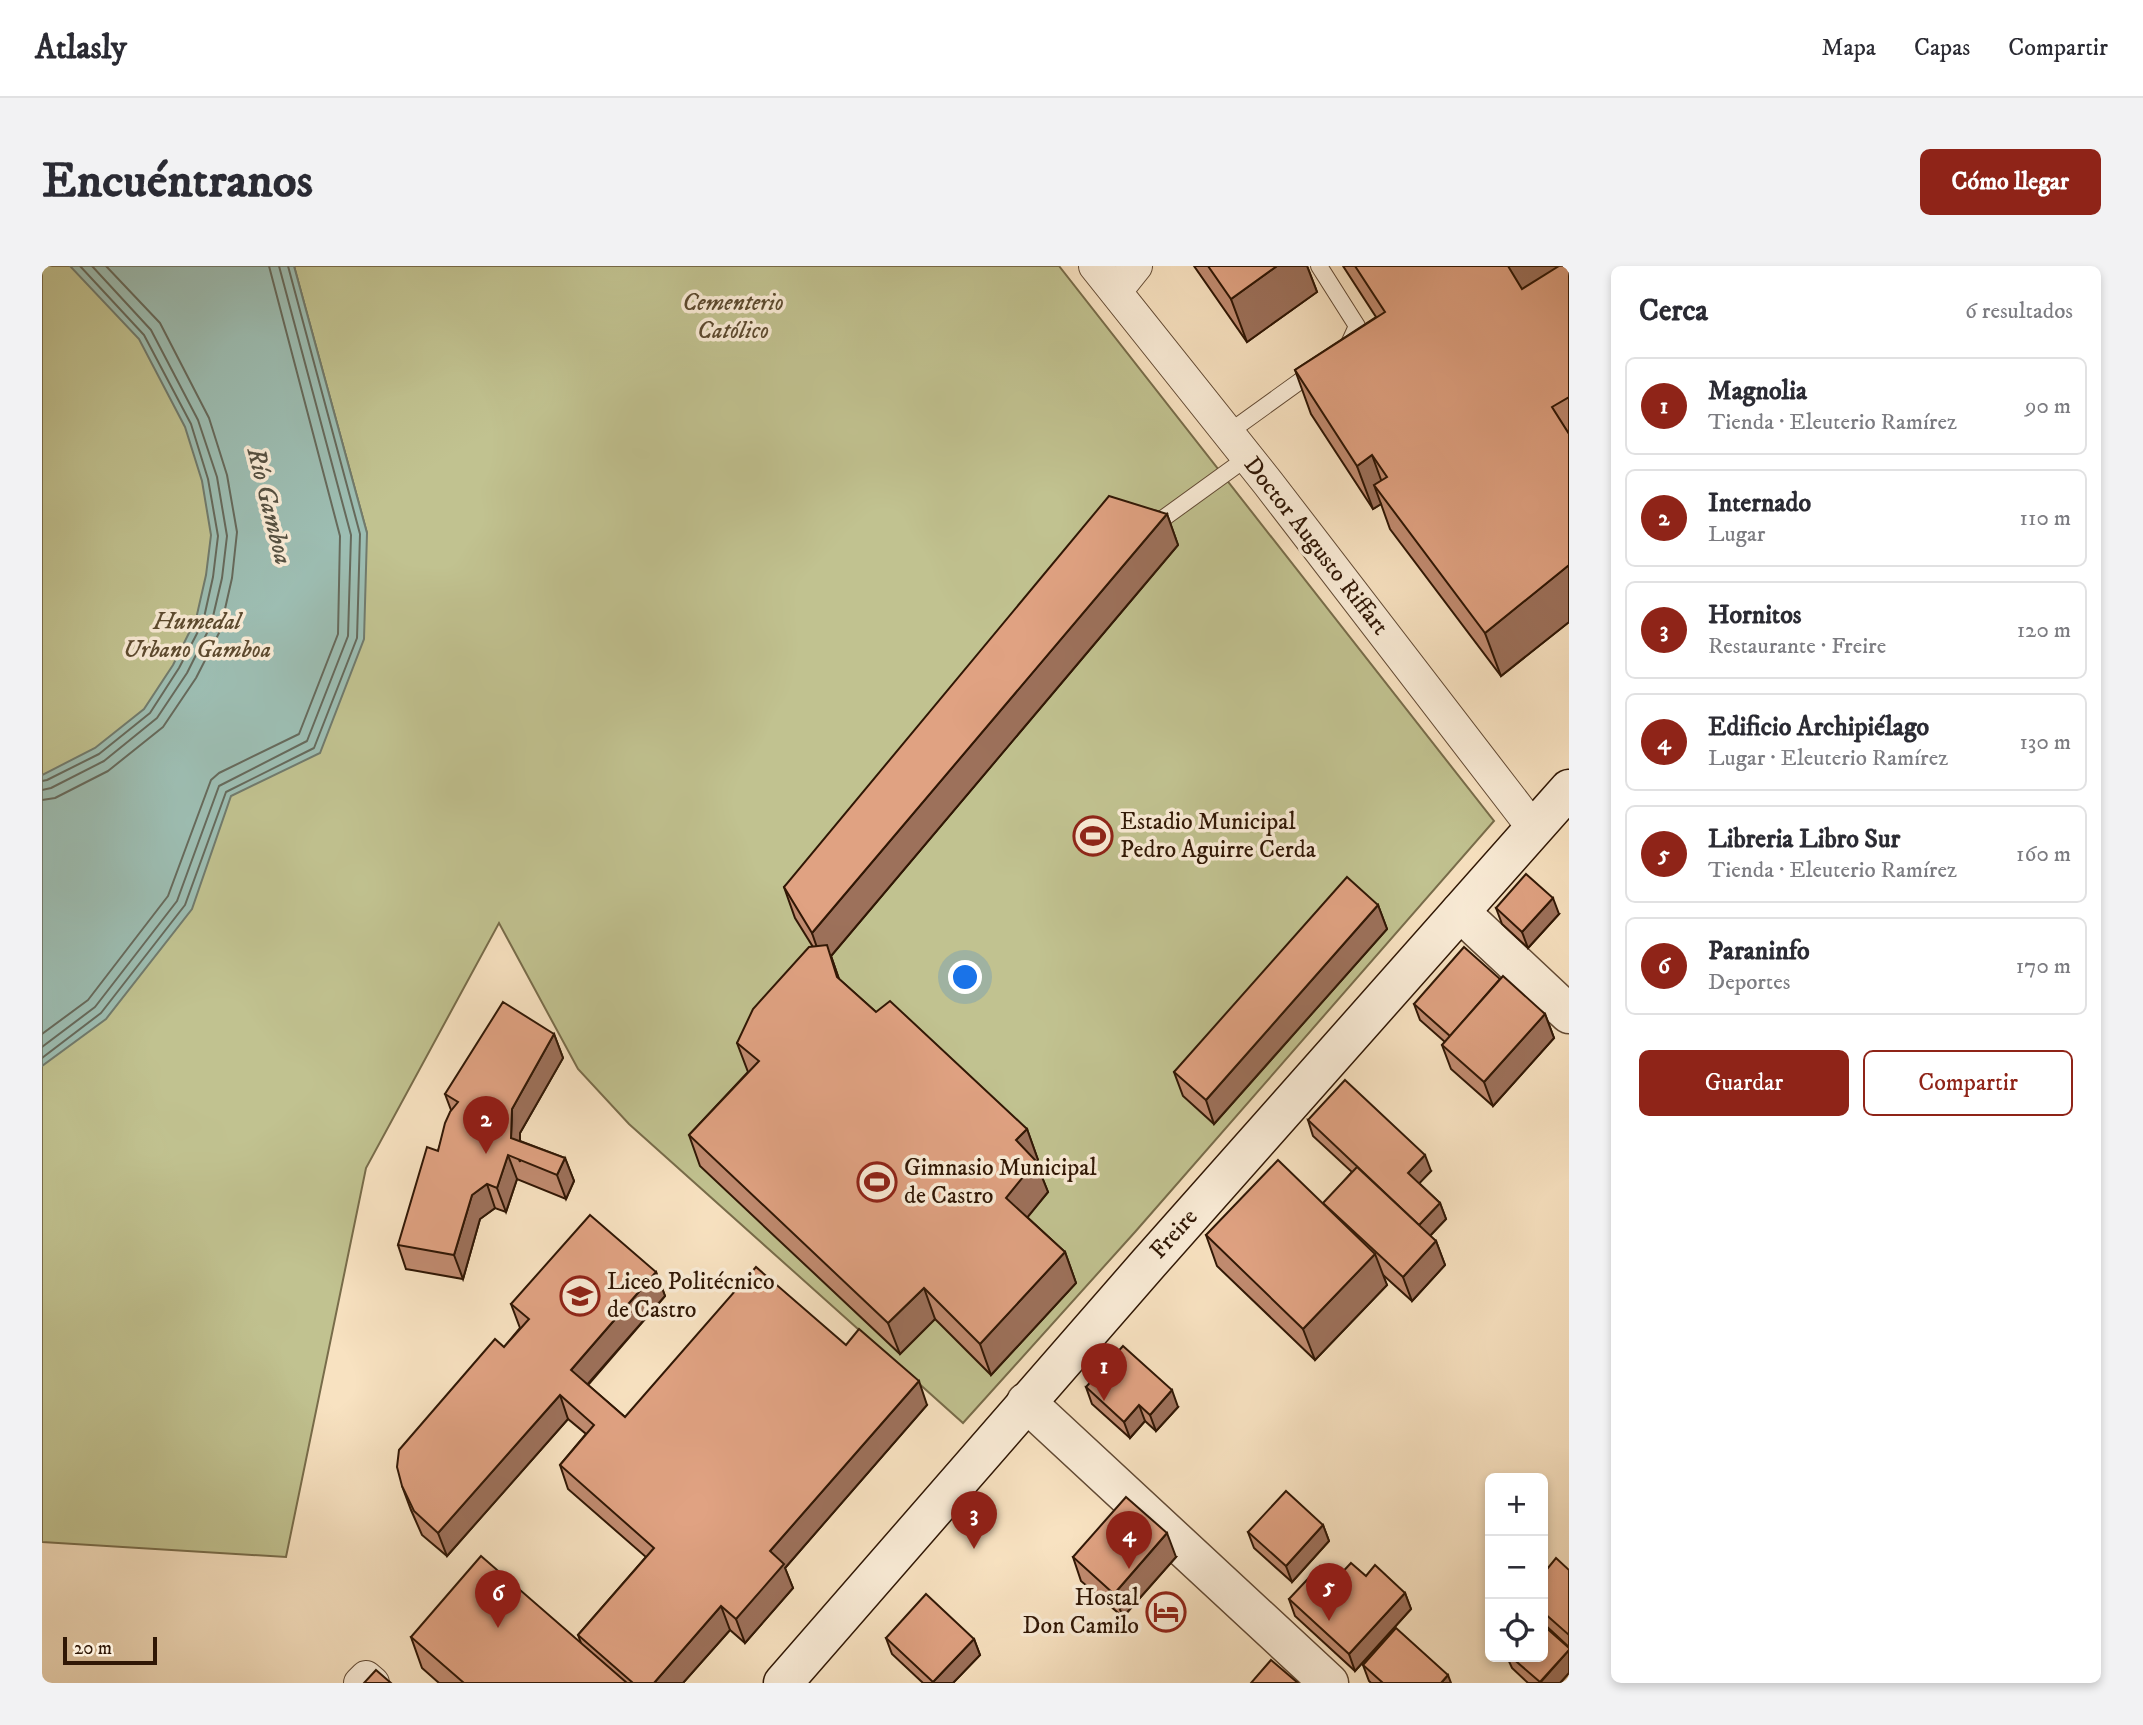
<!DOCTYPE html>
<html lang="es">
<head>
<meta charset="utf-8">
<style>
	body { margin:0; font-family:"IM FELL DW Pica",serif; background:#f2f2f3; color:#2b2b33 }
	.controls { position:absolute; right:21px; bottom:21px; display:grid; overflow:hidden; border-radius:10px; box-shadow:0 4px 10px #0003 }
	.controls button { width:63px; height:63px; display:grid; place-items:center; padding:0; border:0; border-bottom:2px solid #e1e1e2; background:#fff; color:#2b2b33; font:35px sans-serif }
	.scale { position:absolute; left:21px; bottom:18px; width:94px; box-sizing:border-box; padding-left:7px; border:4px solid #301705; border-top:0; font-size:19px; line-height:24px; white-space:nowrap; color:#301705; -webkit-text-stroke:5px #faecd7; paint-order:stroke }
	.you { position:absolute; left:924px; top:712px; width:24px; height:24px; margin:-18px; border:5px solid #fff; border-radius:50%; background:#1a73e8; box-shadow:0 0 0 10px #1a73e833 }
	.badge { display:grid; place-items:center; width:46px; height:46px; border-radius:50%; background:#8f2418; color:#fff; font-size:23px; font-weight:700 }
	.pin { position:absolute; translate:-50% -58px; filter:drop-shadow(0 2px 4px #0008) }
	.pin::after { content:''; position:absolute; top:37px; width:24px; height:21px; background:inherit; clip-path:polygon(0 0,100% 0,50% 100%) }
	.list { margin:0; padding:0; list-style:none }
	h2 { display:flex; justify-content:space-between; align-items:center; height:91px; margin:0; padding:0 28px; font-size:30px }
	h2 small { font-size:23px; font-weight:400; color:#7c7c81 }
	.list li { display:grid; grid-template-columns:46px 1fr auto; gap:21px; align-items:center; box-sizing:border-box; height:98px; margin:0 14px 14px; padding:0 14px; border:2px solid #e1e1e2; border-radius:10px }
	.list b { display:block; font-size:26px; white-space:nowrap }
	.list p { margin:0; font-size:23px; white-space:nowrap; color:#7c7c81 }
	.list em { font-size:23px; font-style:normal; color:#7c7c81 }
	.actions { display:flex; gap:14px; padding:21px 28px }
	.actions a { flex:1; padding:16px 0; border:2px solid #8f2418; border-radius:10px; text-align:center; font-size:24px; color:#8f2418 }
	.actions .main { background:#8f2418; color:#fff }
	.icon { flex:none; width:38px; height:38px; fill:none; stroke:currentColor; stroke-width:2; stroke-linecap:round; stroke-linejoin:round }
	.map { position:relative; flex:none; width:1527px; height:1417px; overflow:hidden; border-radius:10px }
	header { display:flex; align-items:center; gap:42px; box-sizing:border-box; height:98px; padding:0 35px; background:#fff; border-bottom:2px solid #e1e1e2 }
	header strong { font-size:33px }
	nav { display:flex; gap:38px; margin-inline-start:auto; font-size:24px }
	.intro { display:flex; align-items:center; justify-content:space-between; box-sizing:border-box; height:168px; padding:0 42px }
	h1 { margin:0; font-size:49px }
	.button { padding:18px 32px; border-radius:10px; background:#8f2418; color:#fff; font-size:24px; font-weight:700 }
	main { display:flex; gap:42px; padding:0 42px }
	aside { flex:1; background:#fff; border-radius:10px; box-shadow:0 4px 10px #0003 }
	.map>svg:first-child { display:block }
	.green { fill:#c1c290; stroke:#786c4a; stroke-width:2 }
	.water { fill:#9dbeb3; stroke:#717b6d; stroke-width:2 }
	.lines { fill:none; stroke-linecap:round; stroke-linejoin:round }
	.shore { stroke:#666a5c; stroke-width:2 }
	.service-casing { stroke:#624a34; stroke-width:18 }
	.minor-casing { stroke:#624a34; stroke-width:34 }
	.tertiary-casing { stroke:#624a34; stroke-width:41 }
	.secondary-casing { stroke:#301705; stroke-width:41 }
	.service { stroke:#faecd7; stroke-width:16 }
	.minor { stroke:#faecd7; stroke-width:32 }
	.tertiary { stroke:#faecd7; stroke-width:38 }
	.secondary { stroke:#faecd7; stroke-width:38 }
	.wall { fill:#c18b70; stroke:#301705; stroke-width:2 }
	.shaded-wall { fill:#9d715b; stroke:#301705; stroke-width:2 }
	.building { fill:#e0a282; stroke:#301705; stroke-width:2 }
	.labels { text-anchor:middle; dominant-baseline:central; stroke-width:7; stroke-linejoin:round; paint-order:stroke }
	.park-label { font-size:24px; font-style:italic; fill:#5c4a2f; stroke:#faecd7 }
	.street-label { font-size:24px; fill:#301705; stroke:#faecd7 }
	.poi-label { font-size:24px; fill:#301705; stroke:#faecd7; text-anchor:start }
	.water-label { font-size:26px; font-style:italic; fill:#565142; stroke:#faecd7 }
</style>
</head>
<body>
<header>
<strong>Atlasly</strong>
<nav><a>Mapa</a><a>Capas</a><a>Compartir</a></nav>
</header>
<div class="intro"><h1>Encuéntranos</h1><a class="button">Cómo llegar</a></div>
<main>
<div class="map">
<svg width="1527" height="1417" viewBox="0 0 1527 1417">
	<rect width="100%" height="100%" fill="#f8e2c1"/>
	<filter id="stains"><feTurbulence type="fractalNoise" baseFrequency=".00286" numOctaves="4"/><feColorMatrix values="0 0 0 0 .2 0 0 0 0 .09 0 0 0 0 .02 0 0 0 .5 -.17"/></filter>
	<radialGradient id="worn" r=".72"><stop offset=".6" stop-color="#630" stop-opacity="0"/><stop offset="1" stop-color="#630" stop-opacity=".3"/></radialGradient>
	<path class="green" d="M0,0H206L325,267L252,0H1017L1452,555L1093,966L921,1157L587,858L536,803L457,657L324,902L244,1291L0,1276Z"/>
	<path class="water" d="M28,0H252L325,267L322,373L278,487L189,530L150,643L64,753L0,800V509L53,482L102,443L131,399L154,353L164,309L169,269L160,215L143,161L97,73Z"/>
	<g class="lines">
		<g class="shore">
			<path d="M0,515L5,514L57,488L108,447L137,402L161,356L171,311L176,270L166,213L149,158L102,69L38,0"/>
			<path d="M0,524L9,522L62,495L115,452L145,407L169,359L180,312L185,270L175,211L156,154L109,64L50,0"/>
			<path d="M0,534L13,532L66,505L121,461L154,412L178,365L190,312L195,266L185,209L167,152L118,57L64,0"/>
			<path d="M0,768L46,734L126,630L169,514L177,507L257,468L296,368L298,270L227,0"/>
			<path d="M0,781L53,741L135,635L177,520L265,475L306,370L309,269L237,0"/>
			<path d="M0,792L59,747L143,639L184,526L272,482L315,372L318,268L246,0"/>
		</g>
		<g class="service-casing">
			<g id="service">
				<path d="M1277,0L1315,60L1305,82"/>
				<path d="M1186,167L1272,105"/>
				<path d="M1106,251L1119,254L1206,191"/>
			</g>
		</g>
		<g class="minor-casing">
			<g id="minor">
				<path d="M1053,0L1226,217L1492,563"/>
				<path d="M1074,25L1094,0"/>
				<path d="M318,1417L324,1411L331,1417"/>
			</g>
		</g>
		<g class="tertiary-casing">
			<g id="tertiary">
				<path d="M1418,646L1527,748"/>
				<path d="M984,1136L1287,1417"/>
			</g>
		</g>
		<g class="secondary-casing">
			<path id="secondary" d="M741,1417L1106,998L1527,523"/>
		</g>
		<use href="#service" class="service"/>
		<use href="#minor" class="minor"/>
		<use href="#tertiary" class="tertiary"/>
		<use href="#secondary" class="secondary"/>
	</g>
	<g class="wall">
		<path d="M1152,0H1265L1275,26L1205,76Z"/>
		<path d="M1301,0H1527V356L1459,410L1348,263L1339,238L1331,243L1269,148L1253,104L1334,51Z"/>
		<path d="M1125,248L1136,279L789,690L797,713L834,746L985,863L996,894L994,896L1006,926L985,951L1023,986L1034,1017L949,1109L893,1053L858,1088L658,900L647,869L706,806L695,777L771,681L753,652L742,621Z"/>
		<path d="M1336,639L1345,663L1172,858L1141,830L1132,806Z"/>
		<path d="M1454,642L1517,648L1486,682L1460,658Z"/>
		<path d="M1458,713L1503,748L1512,772L1451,840L1409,803L1400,779L1403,776L1378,754L1372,738Z"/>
		<path d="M512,768L521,792L478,867V875L523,892L532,915L524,933L475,913L464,946L453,942L438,953L421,1013L364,1003L356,979L396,885L409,844L403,828Z"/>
		<path d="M1266,854L1389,905L1377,917L1398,937L1404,953L1388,970L1394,975L1403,999L1370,1035L1340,1008L1345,1019L1273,1094L1175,1000L1164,969L1282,938L1310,906L1271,870Z"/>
		<path d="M614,1006L623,1030L546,1119L583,1151L804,1079L885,1139L743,1302L751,1322L703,1377L688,1364L641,1417H397L380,1402L369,1371L539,1377L536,1369L604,1291L526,1223L518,1199L544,1168L526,1153L405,1290L380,1269L369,1244L360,1220L462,1081L478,1062L469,1038Z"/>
		<path d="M1044,1121L1136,1141L1114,1165L1103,1155L1088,1172L1050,1138Z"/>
		<path d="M1281,1259L1287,1275L1250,1316L1212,1282L1206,1266Z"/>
		<path d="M1031,1291H1134L1081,1351L1039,1315Z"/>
		<path d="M1527,1304V1381L1501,1357V1308Z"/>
		<path d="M1324,1310L1363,1327L1369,1343L1313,1405L1253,1350L1247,1333L1293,1314Z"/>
		<path d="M844,1372L932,1373L938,1389L911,1417H881L850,1388Z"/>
		<path d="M1527,1382V1407L1518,1417H1486L1470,1402L1465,1391H1501Z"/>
		<path d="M1321,1399L1409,1417H1329L1327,1415Z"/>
	</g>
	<g class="shaded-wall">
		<path d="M1235,0H1265L1275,26L1205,76L1189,33Z"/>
		<path d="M1463,0H1522L1474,30Z"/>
		<path d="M1330,189L1346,233L1332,219L1339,238L1331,243L1315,200Z"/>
		<path d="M1125,248L1136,279L789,690L807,742L781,699L770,667Z"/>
		<path d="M1527,299V356L1459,410L1443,367Z"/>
		<path d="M1511,632L1517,648L1486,682L1480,666Z"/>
		<path d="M1336,639L1345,663L1172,858L1164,834Z"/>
		<path d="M1503,748L1512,772L1451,840L1442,816Z"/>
		<path d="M512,768L521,792L478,867V896L469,872L470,843Z"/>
		<path d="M985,863L996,894L994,896L1006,926L976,963L964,932L974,874Z"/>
		<path d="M466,889L475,913L464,946L455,922Z"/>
		<path d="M1383,889L1389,905L1372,923L1366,907Z"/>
		<path d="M523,892L532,915L524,933L515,909Z"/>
		<path d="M445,918L453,942L438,953L421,1013L412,989L430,929Z"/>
		<path d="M1398,937L1404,953L1383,975L1377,959Z"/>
		<path d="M1394,975L1403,999L1370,1035L1361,1011Z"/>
		<path d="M1023,986L1034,1017L949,1109L938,1078Z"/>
		<path d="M1333,988L1345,1019L1273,1094L1261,1063Z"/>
		<path d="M614,1006L623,1030L537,1128L529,1104Z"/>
		<path d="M882,1022L893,1053L858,1088L846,1057Z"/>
		<path d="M877,1115L885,1139L743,1302L751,1322L703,1377L694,1353L728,1285Z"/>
		<path d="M1130,1124L1136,1141L1114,1165L1108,1149Z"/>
		<path d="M518,1129L526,1153L405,1290L396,1267Z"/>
		<path d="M1097,1139L1103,1155L1088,1172L1082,1156Z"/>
		<path d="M1281,1259L1287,1275L1250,1316L1244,1300Z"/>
		<path d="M1125,1267L1134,1291L1081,1351L1072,1328Z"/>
		<path d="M1363,1327L1369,1343L1313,1405L1307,1388Z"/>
		<path d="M679,1340L688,1364L641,1417H612Z"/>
		<path d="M932,1373L938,1389L911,1417H892L891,1416Z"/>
		<path d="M1527,1384V1407L1518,1417H1498Z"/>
		<path d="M1406,1409L1409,1417H1399Z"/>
	</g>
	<g class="building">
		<path d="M1166,0H1235L1189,33Z"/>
		<path d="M1313,0H1466L1480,23L1517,0H1527V131L1510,141L1527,168V299L1443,367L1332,219L1345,211L1330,189L1315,200L1253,104L1343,46Z"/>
		<path d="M1067,230L1125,248L770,667L742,621Z"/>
		<path d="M1484,608L1511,632L1480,666L1454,642Z"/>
		<path d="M1305,611L1336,639L1164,834L1132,806Z"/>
		<path d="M785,679L795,711L834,746L848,735L985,863L974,874L994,895L964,932L1023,986L938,1078L882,1022L846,1057L647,869L717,795L695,777L711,743L767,681Z"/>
		<path d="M1422,681L1458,713L1408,770L1372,738Z"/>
		<path d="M1461,710L1503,748L1442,816L1400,779Z"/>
		<path d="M461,736L512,768L470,843L469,872L523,892L515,909L466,889L455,922L445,918L430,929L412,989L356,979L385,881L396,885L403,857L408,846L416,836L403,828Z"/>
		<path d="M1303,814L1383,889L1366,907L1398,937L1377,959L1266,854Z"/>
		<path d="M1236,894L1333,988L1261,1063L1164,969Z"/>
		<path d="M1315,901L1394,975L1361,1011L1281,937Z"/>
		<path d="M548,949L614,1006L529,1104L583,1151L714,1001L804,1079L817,1063L877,1115L728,1285L742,1298L694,1353L679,1340L612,1417H591L536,1369L612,1282L518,1199L552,1159L518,1129L396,1267L372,1245L360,1220L355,1201L357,1184L453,1073L462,1081L487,1053L469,1038Z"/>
		<path d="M1081,1080L1130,1124L1108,1149L1097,1139L1082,1156L1044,1121Z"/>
		<path d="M1244,1225L1281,1259L1244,1300L1206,1266Z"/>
		<path d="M1084,1231L1125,1267L1072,1328L1031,1291Z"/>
		<path d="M439,1290L585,1417H422L369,1371Z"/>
		<path d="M1514,1292L1527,1304V1369L1501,1346V1308Z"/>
		<path d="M1309,1297L1324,1310L1333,1299L1363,1327L1307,1388L1247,1333L1278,1300L1293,1314Z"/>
		<path d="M884,1328L932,1373L891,1416L844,1372Z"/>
		<path d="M1501,1359L1527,1382V1384L1498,1416L1469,1391H1501Z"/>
		<path d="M1354,1362L1406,1409L1399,1417H1341L1321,1399Z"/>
		<path d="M1229,1394L1256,1417H1209Z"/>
		<path d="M334,1404L349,1417H322Z"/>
	</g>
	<defs>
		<g id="stadium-ring" transform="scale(2.0125)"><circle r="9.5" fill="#faecd7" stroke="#8f2418" stroke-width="1.5"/><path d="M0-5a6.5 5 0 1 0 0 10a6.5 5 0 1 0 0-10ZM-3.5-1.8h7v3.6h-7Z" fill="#8f2418"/></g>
		<g id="school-ring" transform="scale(2.0125)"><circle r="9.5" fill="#faecd7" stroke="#8f2418" stroke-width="1.5"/><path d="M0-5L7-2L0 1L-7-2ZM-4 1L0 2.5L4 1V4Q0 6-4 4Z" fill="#8f2418"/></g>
		<g id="hotel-ring" transform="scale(2.0125)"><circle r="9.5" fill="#faecd7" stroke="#8f2418" stroke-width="1.5"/><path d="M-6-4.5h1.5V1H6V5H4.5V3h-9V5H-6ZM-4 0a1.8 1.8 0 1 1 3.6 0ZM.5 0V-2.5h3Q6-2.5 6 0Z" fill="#8f2418"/></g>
	</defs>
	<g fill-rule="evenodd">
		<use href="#stadium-ring" x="1051" y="570"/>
		<use href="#stadium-ring" x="835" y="916"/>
		<use href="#school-ring" x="538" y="1030"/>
		<use href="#hotel-ring" x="1124" y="1346"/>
	</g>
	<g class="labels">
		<g class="park-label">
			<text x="691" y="37">Cementerio<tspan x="691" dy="28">Católico</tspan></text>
			<text x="155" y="356">Humedal<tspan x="155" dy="28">Urbano Gamboa</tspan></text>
		</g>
		<g class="street-label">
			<text transform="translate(1274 280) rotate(52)">Doctor Augusto Riffart</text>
			<text transform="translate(1132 968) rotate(-48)">Freire</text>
		</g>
		<g class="poi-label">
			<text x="1078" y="556">Estadio Municipal<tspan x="1078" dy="28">Pedro Aguirre Cerda</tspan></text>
			<text x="862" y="902">Gimnasio Municipal<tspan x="862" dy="28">de Castro</tspan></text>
			<text x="565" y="1016">Liceo Politécnico<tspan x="565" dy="28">de Castro</tspan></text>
			<text x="1097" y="1332" text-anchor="end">Hostal<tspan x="1097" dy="28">Don Camilo</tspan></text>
		</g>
		<g class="water-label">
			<text transform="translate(227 240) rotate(76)">Río Gamboa</text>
		</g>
	</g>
	<rect width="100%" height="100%" filter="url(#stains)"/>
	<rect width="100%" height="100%" fill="url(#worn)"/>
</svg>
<div class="controls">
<button>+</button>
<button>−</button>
<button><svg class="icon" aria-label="locate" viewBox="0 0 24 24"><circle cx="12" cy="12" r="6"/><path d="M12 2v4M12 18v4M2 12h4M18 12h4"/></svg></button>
</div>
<div class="scale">20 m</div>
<div class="you"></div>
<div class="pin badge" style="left:1062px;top:1135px">1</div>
<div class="pin badge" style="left:444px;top:888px">2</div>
<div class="pin badge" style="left:932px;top:1283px">3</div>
<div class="pin badge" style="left:1087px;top:1303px">4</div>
<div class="pin badge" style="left:1287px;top:1355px">5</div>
<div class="pin badge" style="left:456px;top:1362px">6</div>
</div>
<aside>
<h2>Cerca<small>6 resultados</small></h2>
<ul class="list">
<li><span class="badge">1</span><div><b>Magnolia</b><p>Tienda · Eleuterio Ramírez</p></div><em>90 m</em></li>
<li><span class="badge">2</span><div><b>Internado</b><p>Lugar</p></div><em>110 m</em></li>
<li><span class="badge">3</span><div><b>Hornitos</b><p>Restaurante · Freire</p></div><em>120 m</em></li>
<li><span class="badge">4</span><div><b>Edificio Archipiélago</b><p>Lugar · Eleuterio Ramírez</p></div><em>130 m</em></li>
<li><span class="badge">5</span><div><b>Libreria Libro Sur</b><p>Tienda · Eleuterio Ramírez</p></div><em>160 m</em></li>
<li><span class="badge">6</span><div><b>Paraninfo</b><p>Deportes</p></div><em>170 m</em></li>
</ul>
<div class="actions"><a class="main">Guardar</a><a>Compartir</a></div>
</aside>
</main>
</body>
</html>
